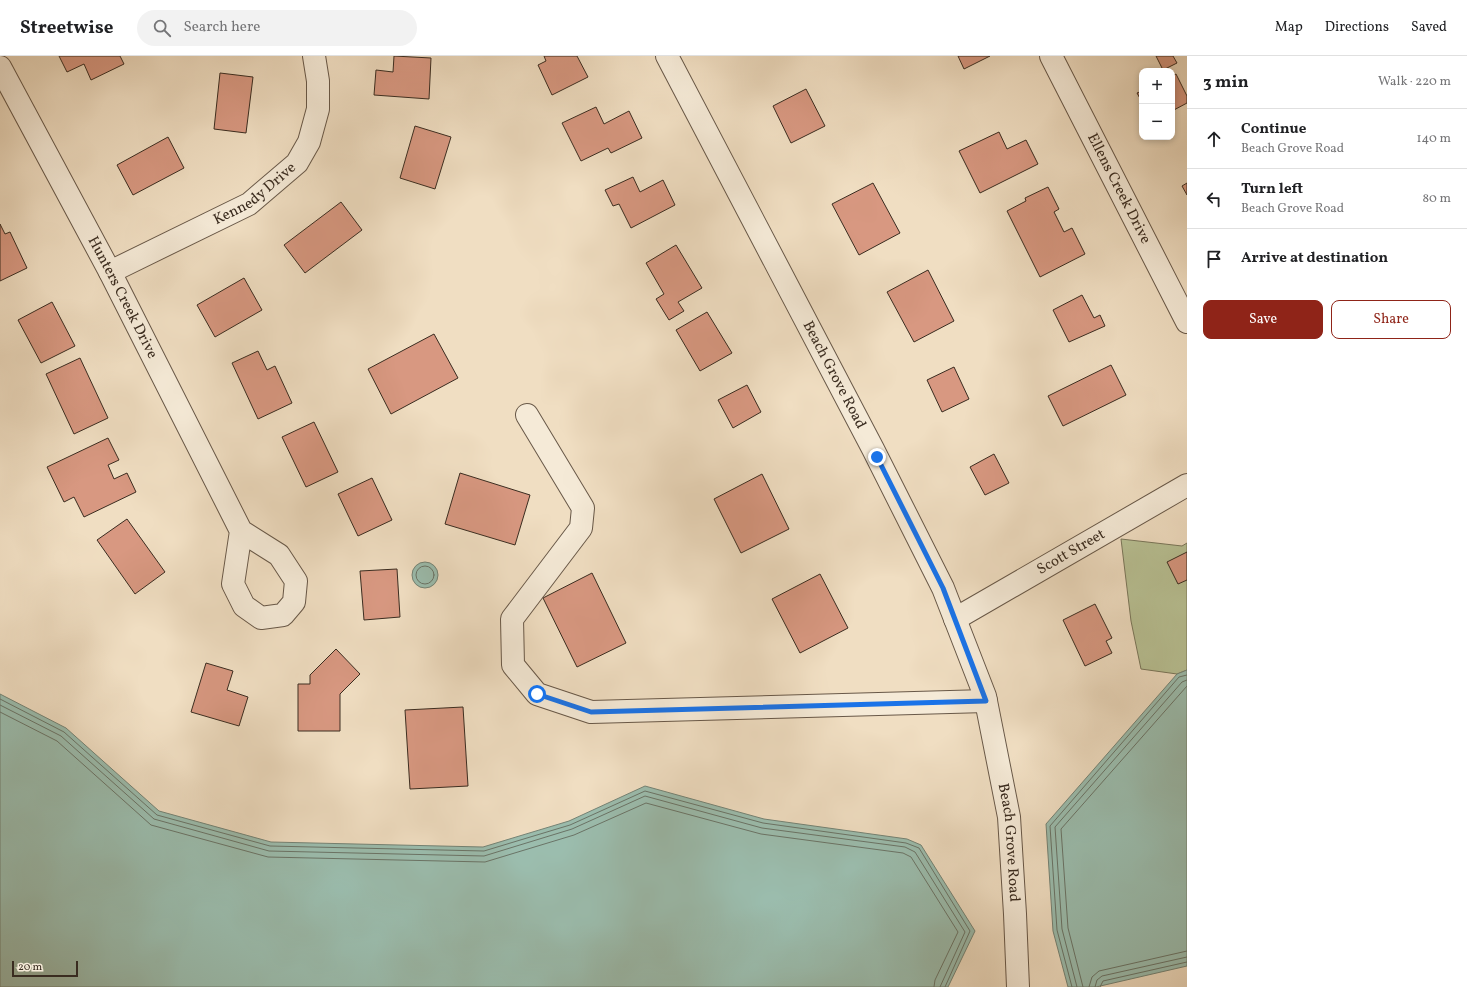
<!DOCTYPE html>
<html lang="en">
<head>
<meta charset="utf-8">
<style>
	body { margin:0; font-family:Vollkorn,serif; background:#f2f2f2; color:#202124 }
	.controls { position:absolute; right:12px; top:12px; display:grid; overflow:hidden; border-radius:8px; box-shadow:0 2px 6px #0003 }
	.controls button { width:36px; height:36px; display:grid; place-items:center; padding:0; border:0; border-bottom:1px solid #e0e0e0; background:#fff; color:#202124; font:20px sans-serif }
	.scale { position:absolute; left:12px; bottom:10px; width:66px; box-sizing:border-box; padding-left:4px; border:2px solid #3a2c20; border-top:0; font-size:11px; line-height:14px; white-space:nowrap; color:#3a2c20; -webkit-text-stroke:3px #f5ead7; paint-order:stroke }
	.stop { position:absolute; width:12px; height:12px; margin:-9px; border:3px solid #1a73e8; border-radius:50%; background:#fff }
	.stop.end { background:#1a73e8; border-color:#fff; box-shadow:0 1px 4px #0008 }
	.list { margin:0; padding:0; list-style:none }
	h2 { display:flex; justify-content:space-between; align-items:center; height:52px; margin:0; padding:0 16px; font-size:17px }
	h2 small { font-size:13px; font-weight:400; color:#757577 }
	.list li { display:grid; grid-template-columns:26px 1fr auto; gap:12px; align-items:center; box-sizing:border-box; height:60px; padding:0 16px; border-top:1px solid #e0e0e0 }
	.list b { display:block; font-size:15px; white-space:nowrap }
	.list p { margin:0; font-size:13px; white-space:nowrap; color:#757577 }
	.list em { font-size:13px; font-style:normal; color:#757577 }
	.actions { display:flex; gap:8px; padding:12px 16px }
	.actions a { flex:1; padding:9px 0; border:1px solid #8f2418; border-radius:8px; text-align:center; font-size:14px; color:#8f2418 }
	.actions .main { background:#8f2418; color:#fff }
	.icon { flex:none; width:22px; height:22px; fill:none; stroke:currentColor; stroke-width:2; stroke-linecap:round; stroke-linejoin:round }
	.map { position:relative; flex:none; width:1187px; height:931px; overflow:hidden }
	header { display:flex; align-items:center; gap:24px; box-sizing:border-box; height:56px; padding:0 20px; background:#fff; border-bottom:1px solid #e0e0e0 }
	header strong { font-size:19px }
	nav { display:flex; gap:22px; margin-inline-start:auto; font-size:14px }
	.search { width:280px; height:36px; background:#f2f2f2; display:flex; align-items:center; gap:10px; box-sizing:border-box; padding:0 14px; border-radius:22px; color:#757577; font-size:15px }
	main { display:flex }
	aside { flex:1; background:#fff }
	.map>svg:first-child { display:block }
	.green { fill:#b8c194; stroke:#79765a }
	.water { fill:#9bbdae; stroke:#748375 }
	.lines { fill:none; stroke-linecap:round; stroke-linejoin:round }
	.shore { stroke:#6a7467; stroke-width:1 }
	.building { fill:#d89881; stroke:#3a2c20 }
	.minor-casing { stroke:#685848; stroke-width:24 }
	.minor { stroke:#f5ead7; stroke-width:22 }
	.route { stroke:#1a73e8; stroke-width:5 }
	.labels { text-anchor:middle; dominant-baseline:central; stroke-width:3; stroke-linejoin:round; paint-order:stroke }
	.street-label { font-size:15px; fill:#3a2c20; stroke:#f5ead7 }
</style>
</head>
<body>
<header>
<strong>Streetwise</strong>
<div class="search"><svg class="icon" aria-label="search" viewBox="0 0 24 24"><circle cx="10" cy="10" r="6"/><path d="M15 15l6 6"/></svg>Search here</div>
<nav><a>Map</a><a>Directions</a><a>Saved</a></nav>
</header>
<main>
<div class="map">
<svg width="1187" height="931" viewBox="0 0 1187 931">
	<rect width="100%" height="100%" fill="#f0dec2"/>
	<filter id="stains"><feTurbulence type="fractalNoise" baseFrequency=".005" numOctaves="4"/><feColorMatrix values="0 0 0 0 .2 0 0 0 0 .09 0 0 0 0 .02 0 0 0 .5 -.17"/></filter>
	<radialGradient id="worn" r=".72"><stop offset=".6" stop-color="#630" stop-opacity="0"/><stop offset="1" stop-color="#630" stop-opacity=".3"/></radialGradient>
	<path class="green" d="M1121,483L1182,490L1187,487V614L1177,618L1141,613L1131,565Z"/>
	<g class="water">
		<circle cx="425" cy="519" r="13"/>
		<path d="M1187,614V910L1096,931H1068L1053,875L1046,768L1177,618Z"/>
		<path d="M0,638L66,672L159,755L271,786L483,791L569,765L645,730L764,763L907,783L921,789L975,875L948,931H0Z"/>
	</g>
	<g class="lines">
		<g class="shore">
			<circle cx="425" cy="519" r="9"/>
			<path d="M0,643L64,676L157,759L270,790L484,795L570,769L645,735L763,767L906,787L919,792L970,875L945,931"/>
			<path d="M0,649L61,680L154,763L269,795L484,800L572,773L645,740L762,772L905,791L915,796L965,876L940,931"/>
			<path d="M0,656L57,685L151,769L268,801L485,806L574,779L646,747L761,778L903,797L911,801L958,876L935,924L934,931"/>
			<path d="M1072,931L1057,874L1050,770L1179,621L1187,619"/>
			<path d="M1077,931L1062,873L1055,771L1182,626L1187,624"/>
			<path d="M1083,931L1068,872L1061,773L1187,630"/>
			<path d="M1089,931L1092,921L1099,915L1187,895"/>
			<path d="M1095,931L1097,924L1102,920L1187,901"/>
			<path d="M1100,931L1103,925L1187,906"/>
		</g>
	</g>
	<g class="building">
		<path d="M59,0H120L124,8L91,24L84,8L67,16Z"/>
		<path d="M394,0L431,2L429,43L374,39L376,14L393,16Z"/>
		<path d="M544,0H577L588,21L552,39L538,9L546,5Z"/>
		<path d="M958,0H990L964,13Z"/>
		<path d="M1156,0H1173L1177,7L1163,14Z"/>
		<path d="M220,17L253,21L246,77L214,73Z"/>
		<path d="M1176,18L1187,40V47L1172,55V20Z"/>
		<path d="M806,33L825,70L791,87L773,50Z"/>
		<path d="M1142,35V46L1137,37Z"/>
		<path d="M596,51L604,68L629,55L642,82L611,97L608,92L581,105L562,67Z"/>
		<path d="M415,70L451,81L435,133L400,122Z"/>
		<path d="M999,76L1007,93L1026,84L1038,108L980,137L959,95Z"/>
		<path d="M168,81L184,112L133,139L117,109Z"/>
		<path d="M633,121L640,136L663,124L675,149L631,172L619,148L613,150L605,134Z"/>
		<path d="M873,127L900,177L859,199L832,148Z"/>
		<path d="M1187,127V139L1182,130Z"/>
		<path d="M1048,131L1059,153L1054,156L1064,176L1072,172L1085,198L1040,221L1007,155L1026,145L1025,142Z"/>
		<path d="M341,146L362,174L305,217L284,189Z"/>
		<path d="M0,168L5,178L10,176L27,212L0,225Z"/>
		<path d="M676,189L702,232L678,246L684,255L669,264L656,243L664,238L646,207Z"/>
		<path d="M928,214L954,265L914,286L887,236Z"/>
		<path d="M244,222L262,254L215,281L197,249Z"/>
		<path d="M1082,239L1094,262L1100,259L1105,270L1069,286L1053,254Z"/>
		<path d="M52,246L75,290L41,307L18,264Z"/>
		<path d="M707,256L732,297L700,315L676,274Z"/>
		<path d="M434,278L458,322L391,358L368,313Z"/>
		<path d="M258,295L267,314L275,310L292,347L258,363L232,307Z"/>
		<path d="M80,302L108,362L74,378L46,318Z"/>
		<path d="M1111,309L1126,339L1063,370L1048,340Z"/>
		<path d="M954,311L969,343L942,356L927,324Z"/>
		<path d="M747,329L761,356L733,372L718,344Z"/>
		<path d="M314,366L338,416L306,431L282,381Z"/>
		<path d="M108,382L119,404L108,409L114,423L127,417L136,436L84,461L74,441L64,446L47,411Z"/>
		<path d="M994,398L1009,427L985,439L970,411Z"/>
		<path d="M460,417L530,439L515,489L445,468Z"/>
		<path d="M762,418L789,473L741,497L714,443Z"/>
		<path d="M372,422L392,464L358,480L338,438Z"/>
		<path d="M127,463L165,516L135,538L97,484Z"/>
		<path d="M1187,496V524L1178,528L1167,506Z"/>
		<path d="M397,513L400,561L364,564L360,515Z"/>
		<path d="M592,517L626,587L577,611L543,542Z"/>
		<path d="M820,518L848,572L800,597L772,543Z"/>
		<path d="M1095,548L1112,582L1106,585L1112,597L1085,610L1063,564Z"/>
		<path d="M336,593L360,618L340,638V675H298V628H310V619Z"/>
		<path d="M206,607L233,615L227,634L248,641L239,670L191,656Z"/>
		<path d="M463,651L468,730L410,733L405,654Z"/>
	</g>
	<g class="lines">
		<g class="minor-casing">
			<g id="minor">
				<path id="s1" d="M667,0L873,393L943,532L985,640L1009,761L1015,858L1018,931"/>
				<path id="s2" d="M1051,0L1187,266"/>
				<path id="s3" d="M0,11L110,216L241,475L279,499L296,525L294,546L283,559L261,562L244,550L233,528L241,475"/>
				<path id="s4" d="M110,216L249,148L297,107L309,86L318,53V25L314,0"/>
				<path d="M527,359L583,452L581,472L512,563L513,609L537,638L591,656L986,645"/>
				<path id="s5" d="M955,563L1187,429"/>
			</g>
		</g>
		<use href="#minor" class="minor"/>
	</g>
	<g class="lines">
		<path class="route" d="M537,638L591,656L986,645L943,532L877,401"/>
	</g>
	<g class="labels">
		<g class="street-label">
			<text stroke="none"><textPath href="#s2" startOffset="149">Ellens Creek Drive</textPath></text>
			<text stroke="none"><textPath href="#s4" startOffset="165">Kennedy Drive</textPath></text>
			<text stroke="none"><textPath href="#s3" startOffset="261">Hunters Creek Drive</textPath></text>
			<text stroke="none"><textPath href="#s1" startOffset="360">Beach Grove Road</textPath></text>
			<text stroke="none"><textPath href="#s5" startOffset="134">Scott Street</textPath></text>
			<text stroke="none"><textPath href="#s1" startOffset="864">Beach Grove Road</textPath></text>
		</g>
	</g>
	<rect width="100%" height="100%" filter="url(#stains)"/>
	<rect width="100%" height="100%" fill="url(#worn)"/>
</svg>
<div class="controls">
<button>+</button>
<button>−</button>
</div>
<div class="scale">20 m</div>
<div class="stop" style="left:537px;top:638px"></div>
<div class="stop end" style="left:877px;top:401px"></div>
</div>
<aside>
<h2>3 min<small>Walk · 220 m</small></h2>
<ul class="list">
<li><svg class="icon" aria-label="ahead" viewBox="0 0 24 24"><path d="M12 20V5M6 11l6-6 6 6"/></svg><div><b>Continue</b><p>Beach Grove Road</p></div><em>140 m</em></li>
<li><svg class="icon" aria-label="left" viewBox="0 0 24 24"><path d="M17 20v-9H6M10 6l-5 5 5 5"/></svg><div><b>Turn left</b><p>Beach Grove Road</p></div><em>80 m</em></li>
<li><svg class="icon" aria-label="arrive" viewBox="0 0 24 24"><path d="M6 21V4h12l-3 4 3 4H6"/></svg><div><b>Arrive at destination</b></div></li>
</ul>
<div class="actions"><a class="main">Save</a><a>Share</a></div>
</aside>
</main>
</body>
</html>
